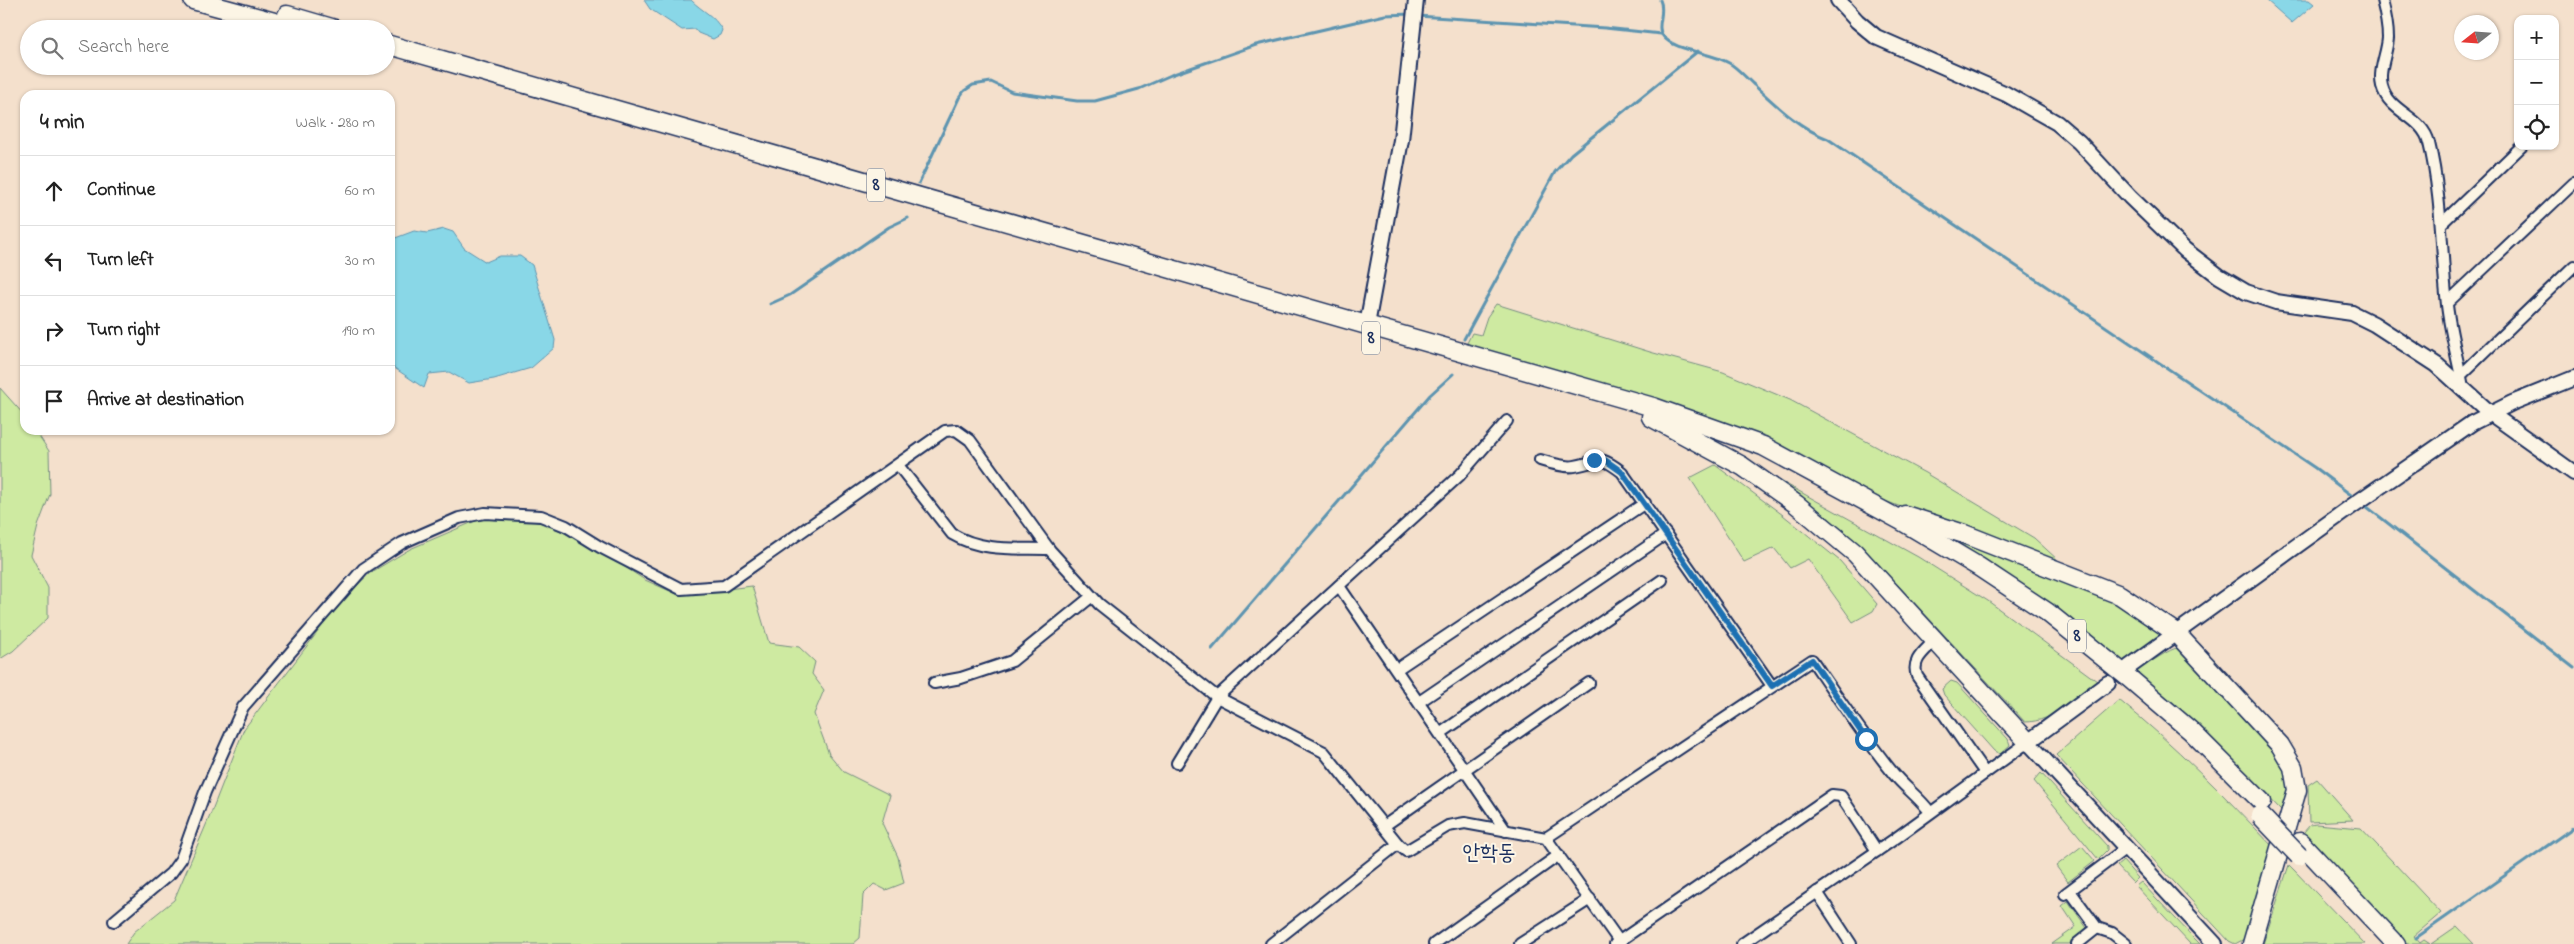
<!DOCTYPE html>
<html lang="en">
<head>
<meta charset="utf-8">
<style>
	body { margin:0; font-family:"Indie Flower","Poor Story",sans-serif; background:#f2f2f2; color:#222 }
	.controls { position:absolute; right:15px; top:15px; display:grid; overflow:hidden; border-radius:10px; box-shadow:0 1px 4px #0004 }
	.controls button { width:45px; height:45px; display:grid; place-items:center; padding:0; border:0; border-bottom:1px solid #e0e0e0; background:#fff; color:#222; font:25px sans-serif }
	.compass { position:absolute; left:2454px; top:15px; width:45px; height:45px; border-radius:50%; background:#fff; box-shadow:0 1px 4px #0004; rotate:253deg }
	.stop { position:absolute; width:15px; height:15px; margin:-11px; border:4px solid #1f6fb2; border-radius:50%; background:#fff }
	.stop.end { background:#1f6fb2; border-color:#fff; box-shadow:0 1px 5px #0008 }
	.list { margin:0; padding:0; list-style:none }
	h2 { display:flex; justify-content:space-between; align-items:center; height:65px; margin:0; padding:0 20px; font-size:21px }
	h2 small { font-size:16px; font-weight:400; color:#767676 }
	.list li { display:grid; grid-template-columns:32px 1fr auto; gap:15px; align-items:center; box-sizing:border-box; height:70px; padding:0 20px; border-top:1px solid #e0e0e0 }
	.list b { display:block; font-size:19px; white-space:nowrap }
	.list em { font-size:16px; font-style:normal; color:#767676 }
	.icon { flex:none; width:28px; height:28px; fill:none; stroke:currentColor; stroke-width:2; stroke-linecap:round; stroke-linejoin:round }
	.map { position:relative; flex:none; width:2574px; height:944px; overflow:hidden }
	.search { position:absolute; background:#fff; box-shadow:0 1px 4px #0004; left:20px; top:20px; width:375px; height:55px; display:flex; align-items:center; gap:12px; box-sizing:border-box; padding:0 18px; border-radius:28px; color:#767676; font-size:19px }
	.panel { position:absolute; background:#fff; box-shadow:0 1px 4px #0004; left:20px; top:90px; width:375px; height:345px; border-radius:15px }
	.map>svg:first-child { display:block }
	.green { fill:#ceeaa1; stroke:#748c80 }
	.water { fill:#89d7e7; stroke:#5d94b0 }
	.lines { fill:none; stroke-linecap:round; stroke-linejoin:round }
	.stream { stroke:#5d94b0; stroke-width:3 }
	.street-casing { stroke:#1b2f5e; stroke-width:14 }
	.secondary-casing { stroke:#1b2f5e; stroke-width:18 }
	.highway-casing { stroke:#1b2f5e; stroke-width:21 }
	.street { stroke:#fcf5e5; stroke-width:10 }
	.secondary { stroke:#fcf5e5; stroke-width:14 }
	.highway { stroke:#fcf5e5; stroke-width:18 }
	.highway-bridge-casing { stroke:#1b2f5e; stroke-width:21; stroke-linecap:butt }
	.highway-bridge { stroke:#fcf5e5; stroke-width:18 }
	.route { stroke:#1f6fb2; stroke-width:6 }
	.labels { text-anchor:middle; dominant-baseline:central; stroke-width:4; stroke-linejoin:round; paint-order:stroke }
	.shield { fill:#fcf5e5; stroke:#5e6a86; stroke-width:1 }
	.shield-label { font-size:19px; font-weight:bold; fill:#1b2f5e }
	.quarter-label { font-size:22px; fill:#1b2f5e; stroke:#fcf5e5 }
</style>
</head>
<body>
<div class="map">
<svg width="2574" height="944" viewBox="0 0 2574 944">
	<rect width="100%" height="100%" fill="#f4e0cc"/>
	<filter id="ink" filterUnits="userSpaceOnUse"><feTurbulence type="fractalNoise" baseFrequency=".02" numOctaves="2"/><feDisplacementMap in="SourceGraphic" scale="10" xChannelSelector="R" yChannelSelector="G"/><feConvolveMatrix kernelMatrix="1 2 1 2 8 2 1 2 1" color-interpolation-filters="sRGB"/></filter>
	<g filter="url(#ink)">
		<g class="green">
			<path d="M1496,304L1650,352L1723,372L1790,400L1925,473L2034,538L2071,572L1867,494L1807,463L1465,347L1472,333L1481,335L1487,317Z"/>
			<path d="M0,388L25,416V430H35L49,451L50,494L38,526L31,555L48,588V618L13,651L0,659Z"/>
			<path d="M1715,465L1783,515L1840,561L1877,604L1873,611L1853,622L1808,559L1790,568L1774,548L1744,562L1690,478Z"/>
			<path d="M1757,468L1918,557L1988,601L2097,681C2075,698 2054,722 2025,722L1896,583L1805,499L1803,501Z"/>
			<path d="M480,519H521L543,523L591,545L645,580L679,595L752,586L769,643L799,647L815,662L812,674L824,690L814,714L829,754L844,772L890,795L882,823L898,857L904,883L886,890L874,884L863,895L860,938L853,944H126L134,932L174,900L209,818L244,729L341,601L370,573L410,549Z"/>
			<path d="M1921,524L2113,600L2163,634L2127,664L1997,567Z"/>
			<path d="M2176,648L2181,650L2280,758C2287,773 2290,786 2288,803L2281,810L2216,742L2133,669C2150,665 2160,654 2176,648Z"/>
			<path d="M1951,681L1957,683L2008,739L2010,745L2000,754L1994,751L1944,695L1942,689Z"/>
			<path d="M2119,700C2175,745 2225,796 2274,848L2248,937L2235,944L2229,941L2056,755Z"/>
			<path d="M2041,773L2107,846V850L2098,859L2034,781Z"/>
			<path d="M2317,779L2353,820L2309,822L2308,785Z"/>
			<path d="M2316,824L2361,828L2441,913L2414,936L2420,943L2424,940L2430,944H2408L2303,833L2310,825Z"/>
			<path d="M2082,846L2095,861L2068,882L2056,866Z"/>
			<path d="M2123,861L2138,878L2133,883L2117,866Z"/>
			<path d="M2289,865L2294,870L2365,944H2263Z"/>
			<path d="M2141,882L2192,936L2200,944H2190L2136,886Z"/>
			<path d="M2068,901L2089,931L2069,944H2052L2076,927L2062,906Z"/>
			<path d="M2457,926L2474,944H2431Z"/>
		</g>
		<g class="water">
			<path d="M644,0H691C703,12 714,15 722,30L720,35L713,39L698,33L695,29L682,30L650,9Z"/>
			<path d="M2266,0H2309L2314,4L2292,23Z"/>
			<path d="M444,229L453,232L464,248L486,262L500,256H520L532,265L555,340L554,348L531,368L494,379L469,383L449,372L429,374L424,388L390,365V240L414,231L427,233Z"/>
		</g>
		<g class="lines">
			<g class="stream">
				<path d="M1660,0C1666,12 1655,27 1663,36C1674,51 1711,52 1729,63C1738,68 1746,78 1754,85C1778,107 1798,127 1828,139L2315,468L2355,498"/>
				<path d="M1417,16L1605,28L1661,34"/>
				<path d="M919,183L959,98L964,91L973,85L991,82L1012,92L1077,101H1095L1139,89L1171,75L1256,45L1385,15L1412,14"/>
				<path d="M770,304L790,295L889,227L908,218"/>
				<path d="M1464,339L1555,172L1571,154L1698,51"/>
				<path d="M2362,503L2574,668"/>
				<path d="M1212,649L1430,395L1453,374"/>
				<path d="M2416,938L2574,827"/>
			</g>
			<g class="street-casing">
				<g id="street">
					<path d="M2382,0C2385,12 2388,26 2388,38C2387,54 2378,70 2382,86C2389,113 2423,116 2429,143C2442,196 2441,251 2447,305C2450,332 2458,360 2463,387"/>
					<path d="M2441,224L2522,146"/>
					<path d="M2447,303L2574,183"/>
					<path d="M2461,375L2574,266"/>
					<path d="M1540,460C1550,463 1565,468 1575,466C1602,461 1598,454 1622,472L1772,686"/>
					<path d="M898,465L952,534C982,552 1016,548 1049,549"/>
					<path d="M1339,586L1506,831"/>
					<path d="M1935,640C1924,652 1911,660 1917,676L1985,773"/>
					<path d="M1397,669L1645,503"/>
					<path d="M934,683L961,678L1012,661L1091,597"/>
					<path d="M1419,702L1666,534"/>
					<path d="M1441,733L1662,580"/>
					<path d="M1177,763L1217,697L1460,475L1507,421"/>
					<path d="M1384,826L1589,683"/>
					<path d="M1546,838L1812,660C1838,698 1864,737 1893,773C1904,787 1919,797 1930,812"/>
					<path d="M2070,891L2097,928L2112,933L2126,944"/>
					<path d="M1817,892L1851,944"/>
					<path d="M2065,894L2126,848"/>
					<path d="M114,921L171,873L181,859L205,792L243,707L363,569L402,543L459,518L485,513L541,516L566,526L600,547L681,589L724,586L945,431L956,430L970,440L1049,549L1099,604L1217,697L1324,752L1398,844L1406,851L1448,826L1465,823L1546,838L1621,944"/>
					<path d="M1271,944L1398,844"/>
					<path d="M1434,944L1559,855"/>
					<path d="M1520,944L1590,899"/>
					<path d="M1615,944L1832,795L1841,796L1877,851"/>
					<path d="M1742,944L1896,838L2028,742"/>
					<path d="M2077,944L2097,928"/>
				</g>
			</g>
			<g class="secondary-casing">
				<g id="secondary">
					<path d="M1838,0L1857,21L1876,37L2006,94L2057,123L2079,142L2130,197L2185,250L2219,276L2246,292L2276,302L2352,313L2374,324L2437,365L2490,413L2574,473"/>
					<path d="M1367,325L1401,140L1416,0"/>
					<path d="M2129,667L2352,506L2472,423L2512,403L2574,378"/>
					<path d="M2108,683L2028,742L2215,944"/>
				</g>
			</g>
			<g class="highway-casing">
				<g id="highway">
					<path d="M193,0L300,29"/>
					<path d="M287,15L335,29"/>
					<path d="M386,44L1653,407L1763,446L1900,520L1979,567L2047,612L2129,678L2191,731L2262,802"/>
					<path d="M1651,417L1742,466L1796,504L1855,553L2028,742"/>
					<path d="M1905,515L1964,534L2120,595L2176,633L2280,745L2293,767L2297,790L2252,944"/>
					<path d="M2300,842L2396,944"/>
				</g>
			</g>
			<use href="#street" class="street"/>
			<use href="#secondary" class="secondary"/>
			<use href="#highway" class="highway"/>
			<g class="highway-bridge-casing">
				<path id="highway-bridge" d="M2260,815L2299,856"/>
			</g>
			<use href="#highway-bridge" class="highway-bridge"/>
		</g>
	</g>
	<g class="lines" filter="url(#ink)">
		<path class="route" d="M1594,460H1605L1622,472L1772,686L1812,660L1866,739"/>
	</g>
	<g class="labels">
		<g class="shield">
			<rect x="867" y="168.5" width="18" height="33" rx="4"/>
			<rect x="1362" y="321.5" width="18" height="33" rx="4"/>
			<rect x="2068" y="619.5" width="18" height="33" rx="4"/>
		</g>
		<g class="shield-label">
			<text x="876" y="185">8</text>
			<text x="1371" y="338">8</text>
			<text x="2077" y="636">8</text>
		</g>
		<g class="quarter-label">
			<text x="1489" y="854">안학동</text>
		</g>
	</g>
</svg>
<div class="controls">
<button>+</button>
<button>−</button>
<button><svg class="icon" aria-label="locate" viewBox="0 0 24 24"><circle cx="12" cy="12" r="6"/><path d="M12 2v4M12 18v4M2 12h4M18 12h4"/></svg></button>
</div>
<svg class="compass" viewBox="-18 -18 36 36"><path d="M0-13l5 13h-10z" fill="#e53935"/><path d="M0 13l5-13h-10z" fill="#767676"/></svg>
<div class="stop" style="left:1866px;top:739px"></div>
<div class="stop end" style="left:1594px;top:460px"></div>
<div class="search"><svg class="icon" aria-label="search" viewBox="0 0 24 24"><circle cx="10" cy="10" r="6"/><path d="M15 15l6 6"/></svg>Search here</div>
<section class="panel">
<h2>4 min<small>Walk · 280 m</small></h2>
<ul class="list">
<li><svg class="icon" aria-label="ahead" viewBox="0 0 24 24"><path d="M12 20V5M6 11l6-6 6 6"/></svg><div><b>Continue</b></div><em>60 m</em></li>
<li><svg class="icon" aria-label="left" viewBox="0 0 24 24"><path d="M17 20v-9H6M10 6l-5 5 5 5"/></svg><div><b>Turn left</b></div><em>30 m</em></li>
<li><svg class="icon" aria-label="right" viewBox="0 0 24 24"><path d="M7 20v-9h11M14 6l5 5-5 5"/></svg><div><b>Turn right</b></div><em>190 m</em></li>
<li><svg class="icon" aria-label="arrive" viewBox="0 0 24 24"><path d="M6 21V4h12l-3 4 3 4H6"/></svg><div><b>Arrive at destination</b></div></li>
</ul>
</section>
</div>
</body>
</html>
